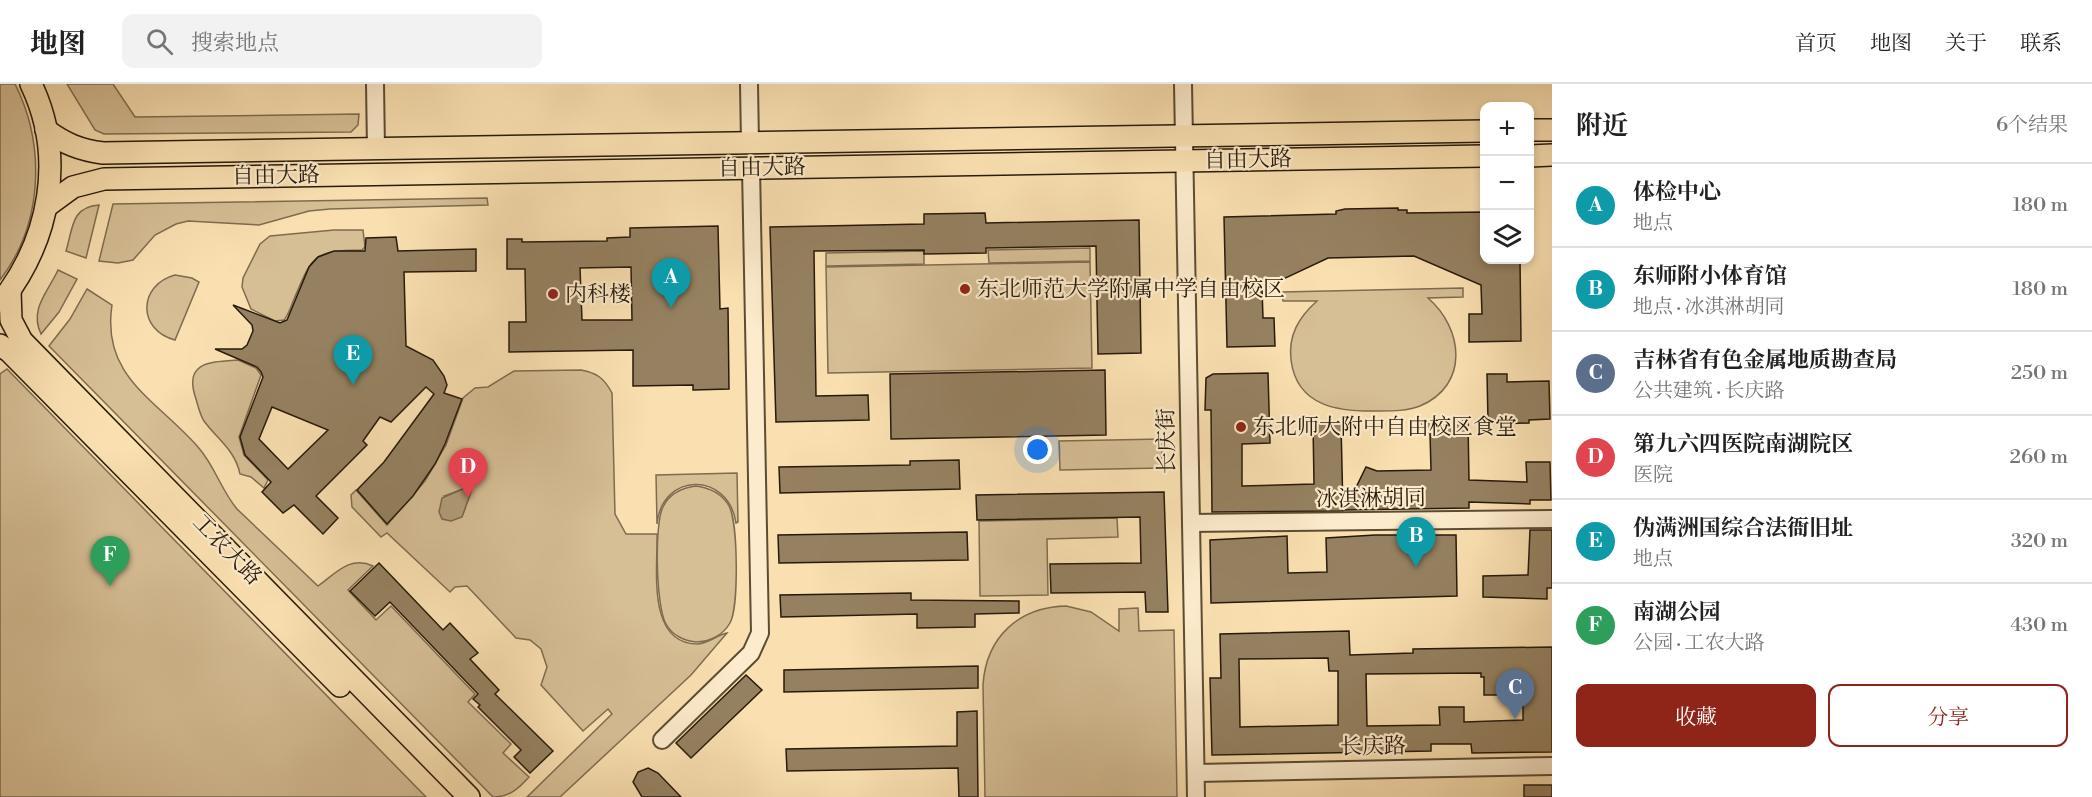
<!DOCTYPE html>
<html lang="zh">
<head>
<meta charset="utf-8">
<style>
	body { margin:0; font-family:"Libre Bodoni","Noto Serif SC",serif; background:#f2f2f2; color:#222 }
	.controls { position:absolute; right:18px; top:18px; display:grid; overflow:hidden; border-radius:12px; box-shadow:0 3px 9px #0003 }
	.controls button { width:54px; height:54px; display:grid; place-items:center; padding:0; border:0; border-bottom:2px solid #e0e0e0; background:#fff; color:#222; font:30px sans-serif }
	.you { position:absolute; left:1038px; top:366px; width:21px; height:21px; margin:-15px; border:4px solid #fff; border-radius:50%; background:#1a73e8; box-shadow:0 0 0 9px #1a73e833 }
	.badge { display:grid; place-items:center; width:39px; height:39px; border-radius:50%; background:#8f2418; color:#fff; font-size:20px; font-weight:700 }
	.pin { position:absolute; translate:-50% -50px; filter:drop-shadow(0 2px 3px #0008) }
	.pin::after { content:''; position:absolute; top:32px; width:21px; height:18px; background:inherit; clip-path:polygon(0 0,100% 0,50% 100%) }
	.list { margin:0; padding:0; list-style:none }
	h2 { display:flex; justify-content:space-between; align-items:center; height:78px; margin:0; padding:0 24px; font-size:26px }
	h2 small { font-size:20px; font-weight:400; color:#767676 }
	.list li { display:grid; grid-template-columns:39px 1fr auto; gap:18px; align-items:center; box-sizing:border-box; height:84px; padding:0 24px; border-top:2px solid #e0e0e0 }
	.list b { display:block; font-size:22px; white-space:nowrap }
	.list p { margin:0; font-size:20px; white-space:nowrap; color:#767676 }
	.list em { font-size:20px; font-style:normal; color:#767676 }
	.actions { display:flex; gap:12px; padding:18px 24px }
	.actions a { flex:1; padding:14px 0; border:2px solid #8f2418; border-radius:12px; text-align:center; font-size:21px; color:#8f2418 }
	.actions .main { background:#8f2418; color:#fff }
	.icon { flex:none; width:33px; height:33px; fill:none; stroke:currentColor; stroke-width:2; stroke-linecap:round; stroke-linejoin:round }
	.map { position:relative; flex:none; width:1552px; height:713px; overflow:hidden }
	header { display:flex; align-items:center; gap:36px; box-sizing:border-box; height:84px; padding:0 30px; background:#fff; border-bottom:2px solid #e0e0e0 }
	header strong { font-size:28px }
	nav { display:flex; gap:33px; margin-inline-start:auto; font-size:21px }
	.search { width:420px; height:54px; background:#f2f2f2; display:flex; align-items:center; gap:15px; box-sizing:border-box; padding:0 21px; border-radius:12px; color:#767676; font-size:22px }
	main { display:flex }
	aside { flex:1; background:#fff }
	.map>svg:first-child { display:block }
	.green { fill:#d6be95; stroke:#7e6c50; stroke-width:1.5; fill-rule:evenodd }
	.water { fill:#b29d79; stroke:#7a694d; stroke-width:1.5 }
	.building { fill:#958161; stroke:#271a0b; stroke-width:1.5; fill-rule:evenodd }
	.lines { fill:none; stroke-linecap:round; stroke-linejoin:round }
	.minor-casing { stroke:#5c4c34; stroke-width:20 }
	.major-casing { stroke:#271a0b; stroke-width:24 }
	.minor { stroke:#fcebcc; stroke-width:16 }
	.major { stroke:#fae0b1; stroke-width:21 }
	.poi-dot { fill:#8f2418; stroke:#fcebcc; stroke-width:2 }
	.labels { text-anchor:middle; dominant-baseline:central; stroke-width:4.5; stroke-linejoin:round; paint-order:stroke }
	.street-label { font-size:22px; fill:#271a0b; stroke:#fcebcc }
	.poi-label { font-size:22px; fill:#271a0b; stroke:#fcebcc; text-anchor:start }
</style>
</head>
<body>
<header>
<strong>地图</strong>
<div class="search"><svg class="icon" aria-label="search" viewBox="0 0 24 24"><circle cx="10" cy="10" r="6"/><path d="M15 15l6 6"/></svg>搜索地点</div>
<nav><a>首页</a><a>地图</a><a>关于</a><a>联系</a></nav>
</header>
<main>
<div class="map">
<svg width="1552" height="713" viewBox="0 0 1552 713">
	<rect width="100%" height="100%" fill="#fae0b1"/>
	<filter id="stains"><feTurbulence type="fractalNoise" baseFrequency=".00333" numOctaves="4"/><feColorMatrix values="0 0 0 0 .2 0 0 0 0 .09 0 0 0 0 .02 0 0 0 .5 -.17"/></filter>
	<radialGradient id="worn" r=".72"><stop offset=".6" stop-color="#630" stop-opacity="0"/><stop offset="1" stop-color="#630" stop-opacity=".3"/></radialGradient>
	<g class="green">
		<path d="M0,0H15C46,62 43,140 0,196Z"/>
		<path d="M67,0H113L135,33L359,30L358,41L351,48L104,50L95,46Z"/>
		<path d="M487,114L488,121L330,125L309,127L259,141L188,137L176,140L155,151L133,176L118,179L99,177L113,120Z"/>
		<path d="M99,121L86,174L66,167C73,144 71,123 99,121Z"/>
		<path d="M334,146H363L365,163L362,166C313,167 313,170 294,215C291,222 289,230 284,236L275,237L251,225L242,203L243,194L260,160L270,152Z"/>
		<path d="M1090,164V177L989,179L988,166Z"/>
		<path d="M924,167V180L826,182V169Z"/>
		<path d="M1090,178L1092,284L828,289L826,183Z"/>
		<path d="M58,186L77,195L59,228L41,250C29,225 48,208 58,186Z"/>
		<path d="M175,191L192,194L199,198L175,256C137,246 138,201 175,191Z"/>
		<path d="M1463,204V213L1428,214C1463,244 1470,301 1420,322C1407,327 1393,327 1379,327C1341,328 1297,324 1291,276C1288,251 1299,233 1317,217H1283L1282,208Z"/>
		<path d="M87,205L112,221C101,293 157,316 198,363C215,382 221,406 237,425L318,502C335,490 350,471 373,482L348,506L376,536L391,522L475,610L468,618L511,660L503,669L529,693C519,704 510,713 493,713L49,262L70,235Z"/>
		<path d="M238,276L256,284L261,291L239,353L244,371L268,396L264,404L251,393L240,390C235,366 218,356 204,337C200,331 198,322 196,315C183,278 209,278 238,276Z"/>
		<path d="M7,285L426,713H0V290Z"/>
		<path d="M581,286C597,289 604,294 612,309L615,430L626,450H657C658,484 646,560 698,560C709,559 719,550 727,549L691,591L560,713H527L612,630L608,625L583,647L541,601L547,583L541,565L530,556L516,554L467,502L455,503L450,508L387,449L381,453L352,423L351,411L356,406L387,441L425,397L446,361L463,314L475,304L488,303L514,287ZM473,384L477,391L463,430L444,412L463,405L466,391Z"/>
		<path d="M1162,355V384L1060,386L1059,357Z"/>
		<path d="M737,389L738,438L736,439C728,387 662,388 657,440L656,391Z"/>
		<path d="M696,402C710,404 722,409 729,422C738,438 739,523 730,539C723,551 710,558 696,558C684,557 672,551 666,540C656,524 654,440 663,423C669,410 681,404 696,402Z"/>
		<path d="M1117,434L1118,453L1047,455L1048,511L980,512L979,437Z"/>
		<path d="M1066,522L1091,528L1119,547V525L1138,524L1139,547L1174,546L1177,713H985L983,601C986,553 1019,523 1066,522Z"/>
	</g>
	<path class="water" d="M473,384L477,391L462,433L451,437L442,435L439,428L442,414L463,405L466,391Z"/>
	<g class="building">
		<path d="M1398,124V126H1407V129L1485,128V176H1520L1521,257L1469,258V230H1482L1481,201L1414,172L1328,174L1262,205L1263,234H1274L1275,262L1227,263L1224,133L1336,130V127L1345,125Z"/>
		<path d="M985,129L986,139L1139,136L1141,269L1098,270L1096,162L986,164V169L924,170V166L814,167L816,312L868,311L869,336L776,338L770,143L924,140V130Z"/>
		<path d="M718,142L720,225L728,224L729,305L693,306V301L633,302V266L509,268V238H526L525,185H507V155H522V158L607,157V154L630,153V144ZM631,183L632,236H582L580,184Z"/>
		<path d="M396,153L398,167L476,165V187L404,188L406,262L433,276L444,292L447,301L444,309L462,315L445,360L435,380L413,412L387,440L357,406L384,378L434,310L426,303L391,338L380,333L363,357L367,361L316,412L338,434L323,450L294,421L283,429L262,408L271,398L245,371L240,353L263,293L261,288L257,283L215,265H242L247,261L253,247L252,241L233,221L280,239L287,236L309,183L318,173L334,167H365L366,154ZM272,323L328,346L288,385L259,355Z"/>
		<path d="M1105,286L1106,351L891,355L890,290Z"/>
		<path d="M1268,289L1270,359L1242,360V402L1314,400L1313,340L1341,339L1343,427L1212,428L1211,326H1205L1206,294L1213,290Z"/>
		<path d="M1487,290H1507V298L1549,297L1550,335L1529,336V339L1495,340V336L1488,337Z"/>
		<path d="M1468,336L1469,396L1527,398L1526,378H1550L1551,416H1530V420L1469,418V424L1345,426L1366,383L1377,387L1431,386L1430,349L1419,337Z"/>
		<path d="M959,376L960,405L780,409L779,383L910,381V377Z"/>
		<path d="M1164,408L1168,528H1146L1145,508L1051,509L1050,480L1141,479L1140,433L977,436L976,411Z"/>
		<path d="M1530,446H1552V504H1547V515L1483,513V492L1528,491Z"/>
		<path d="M967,448L968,476L779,479L778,451Z"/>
		<path d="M1375,451H1456L1457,512L1211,519L1210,456L1287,452L1288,489L1327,488L1326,454Z"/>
		<path d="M379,479L443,546L450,539L478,569L470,575L499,606L495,610L553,667L530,689L514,673L521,666L478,623L480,621L473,615L478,610L390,518L375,532L350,507Z"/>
		<path d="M911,509V516L1019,517V529L975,530V543L917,544V530L781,533L780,511Z"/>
		<path d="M1349,547L1350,571L1413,569V565L1552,563V668L1472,669L1471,660H1431V667L1212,671L1210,594H1221L1220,550ZM1328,574L1329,587H1338V641L1240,643L1239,575ZM1481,589V593H1484V611H1523V636L1464,638V623H1439L1440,641L1367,642L1366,590Z"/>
		<path d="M978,582V604L784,608V586Z"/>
		<path d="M746,591L762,606L691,674L676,659Z"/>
		<path d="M977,627L978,713H959L958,684L787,687L786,665L957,662V628Z"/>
		<path d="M648,684L658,689L681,713H642L633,698L638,688Z"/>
		<rect x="1524" y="701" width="28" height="12"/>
	</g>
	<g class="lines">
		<g class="minor-casing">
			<g id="minor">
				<path d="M375,0L376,65"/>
				<path d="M749,0L750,59"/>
				<path d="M1183,0L1196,713"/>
				<path d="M1191,439L1552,435"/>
				<path d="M662,656L751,569L760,549L751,84"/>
				<path d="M1196,689L1552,682"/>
			</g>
		</g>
		<g class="major-casing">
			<g id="major">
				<path d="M46,46C65,60 80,66 103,69L1484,47"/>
				<path d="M1530,46H1552"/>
				<path d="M1530,72L1552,71"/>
				<path d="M47,122L73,103L104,95L1484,72"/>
				<path d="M10,207L11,236L22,257L469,713"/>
				<path d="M2,217C50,155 66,73 31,0"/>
				<path d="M0,261L10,268L340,602"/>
			</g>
		</g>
		<use href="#minor" class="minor"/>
		<use href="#major" class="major"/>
	</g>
	<g class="poi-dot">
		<circle cx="965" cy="205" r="6"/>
		<circle cx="553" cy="210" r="6"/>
		<circle cx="1241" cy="343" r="6"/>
	</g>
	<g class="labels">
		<g class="street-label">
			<text transform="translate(1248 76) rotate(-1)">自由大路</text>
			<text transform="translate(762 84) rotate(-1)">自由大路</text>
			<text transform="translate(276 92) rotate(-1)">自由大路</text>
			<text transform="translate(1167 357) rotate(-91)">长庆街</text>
			<text transform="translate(1371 415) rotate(-1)">冰淇淋胡同</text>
			<text transform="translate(227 466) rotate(46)">工农大路</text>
			<text transform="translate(1373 663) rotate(-1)">长庆路</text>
		</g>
		<g class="poi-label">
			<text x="977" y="205">东北师范大学附属中学自由校区</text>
			<text x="565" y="210">内科楼</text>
			<text x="1253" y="343">东北师大附中自由校区食堂</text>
		</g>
	</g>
	<rect width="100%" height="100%" filter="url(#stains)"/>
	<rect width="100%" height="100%" fill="url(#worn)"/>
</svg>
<div class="controls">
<button>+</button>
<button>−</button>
<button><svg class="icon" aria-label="layers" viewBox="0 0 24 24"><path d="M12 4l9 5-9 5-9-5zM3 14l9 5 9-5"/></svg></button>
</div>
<div class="you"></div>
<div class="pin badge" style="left:671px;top:224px;background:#0f9aa8">A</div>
<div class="pin badge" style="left:1416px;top:483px;background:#0f9aa8">B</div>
<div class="pin badge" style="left:1515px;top:635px;background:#5c6f8a">C</div>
<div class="pin badge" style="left:468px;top:414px;background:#e0444e">D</div>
<div class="pin badge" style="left:353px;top:301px;background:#0f9aa8">E</div>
<div class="pin badge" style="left:110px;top:502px;background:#2e9e5b">F</div>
</div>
<aside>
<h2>附近<small>6个结果</small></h2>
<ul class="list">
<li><span class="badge" style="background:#0f9aa8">A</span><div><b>体检中心</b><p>地点</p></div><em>180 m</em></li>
<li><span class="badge" style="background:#0f9aa8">B</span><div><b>东师附小体育馆</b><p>地点 · 冰淇淋胡同</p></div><em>180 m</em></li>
<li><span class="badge" style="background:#5c6f8a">C</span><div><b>吉林省有色金属地质勘查局</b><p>公共建筑 · 长庆路</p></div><em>250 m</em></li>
<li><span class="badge" style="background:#e0444e">D</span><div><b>第九六四医院南湖院区</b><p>医院</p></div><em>260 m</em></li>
<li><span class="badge" style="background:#0f9aa8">E</span><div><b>伪满洲国综合法衙旧址</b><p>地点</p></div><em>320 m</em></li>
<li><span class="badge" style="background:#2e9e5b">F</span><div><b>南湖公园</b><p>公园 · 工农大路</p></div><em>430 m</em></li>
</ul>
<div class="actions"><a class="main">收藏</a><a>分享</a></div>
</aside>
</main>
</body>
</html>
